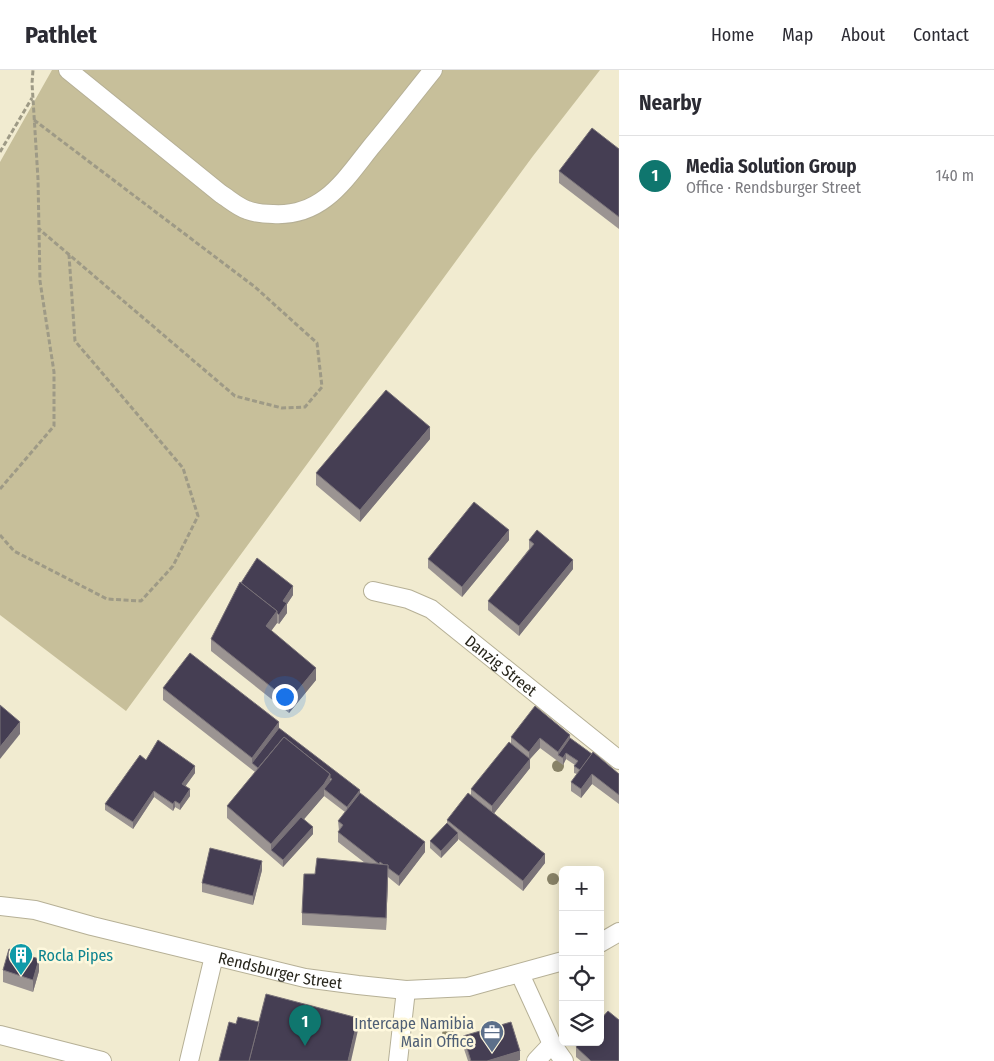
<!DOCTYPE html>
<html lang="en">
<head>
<meta charset="utf-8">
<style>
	body { margin:0; font-family:"Fira Sans Condensed",sans-serif; background:#f2f2f3; color:#2b2b33 }
	.controls { position:absolute; right:15px; bottom:15px; display:grid; overflow:hidden; border-radius:8px; box-shadow:0 2px 12px #0003 }
	.controls button { width:45px; height:45px; display:grid; place-items:center; padding:0; border:0; border-bottom:1px solid #e1e1e2; background:#fff; color:#2b2b33; font:25px sans-serif }
	.you { position:absolute; left:284px; top:626px; width:18px; height:18px; margin:-12px; border:4px solid #fff; border-radius:50%; background:#1a73e8; box-shadow:0 0 0 8px #1a73e833 }
	.badge { display:grid; place-items:center; width:32px; height:32px; border-radius:50%; background:#0f766e; color:#fff; font-size:16px; font-weight:700 }
	.pin { position:absolute; translate:-50% -41px; filter:drop-shadow(0 1px 2px #0008) }
	.pin::after { content:''; position:absolute; top:26px; width:18px; height:15px; background:inherit; clip-path:polygon(0 0,100% 0,50% 100%) }
	.list { margin:0; padding:0; list-style:none }
	h2 { display:flex; justify-content:space-between; align-items:center; height:65px; margin:0; padding:0 20px; font-size:21px }
	h2 small { font-size:16px; font-weight:400; color:#7c7c81 }
	.list li { display:grid; grid-template-columns:32px 1fr auto; gap:15px; align-items:center; box-sizing:border-box; height:80px; padding:0 20px; border-top:1px solid #e1e1e2 }
	.list b { display:block; font-size:19px; white-space:nowrap }
	.list p { margin:0; font-size:16px; white-space:nowrap; color:#7c7c81 }
	.list em { font-size:16px; font-style:normal; color:#7c7c81 }
	.icon { flex:none; width:28px; height:28px; fill:none; stroke:currentColor; stroke-width:2; stroke-linecap:round; stroke-linejoin:round }
	.map { position:relative; flex:none; width:619px; height:991px; overflow:hidden }
	header { display:flex; align-items:center; gap:30px; box-sizing:border-box; height:70px; padding:0 25px; background:#fff; border-bottom:1px solid #e1e1e2 }
	header strong { font-size:24px }
	nav { display:flex; gap:28px; margin-inline-start:auto; font-size:18px }
	main { display:flex }
	aside { flex:1; background:#fff }
	.map>svg:first-child { display:block }
	.green { fill:#c7bf9a }
	.lines { fill:none; stroke-linecap:round; stroke-linejoin:round }
	.minor-casing { stroke:#b6b096; stroke-width:20 }
	.path { stroke:#9e9a86; stroke-width:3; stroke-dasharray:5 2.5; stroke-linecap:butt }
	.minor { stroke:#fff; stroke-width:18 }
	.tree { fill:#888267 }
	.wall { fill:#9b9492 }
	.shaded-wall { fill:#797278 }
	.building { fill:#453e53; stroke:#797278 }
	.labels { text-anchor:middle; dominant-baseline:central; stroke-width:5; stroke-linejoin:round; paint-order:stroke }
	.street-label { font-size:16px; fill:#28261c; stroke:#fef8dd }
	.culture-label { font-size:16px; fill:#0d838f; stroke:#fef8dd; text-anchor:start }
	.service-label { font-size:16px; fill:#4e5e75; stroke:#fef8dd; text-anchor:end }
</style>
</head>
<body>
<header>
<strong>Pathlet</strong>
<nav><a>Home</a><a>Map</a><a>About</a><a>Contact</a></nav>
</header>
<main>
<div class="map">
<svg width="619" height="991" viewBox="0 0 619 991">
	<rect width="100%" height="100%" fill="#f1ebd0"/>
	<path class="green" d="M52,0H600L533,86L126,641L0,545V92Z"/>
	<g class="lines">
		<g class="minor-casing">
			<g id="minor">
				<path d="M68,0L221,124C229,129 238,137 247,140C255,143 264,144 273,144C322,147 344,111 371,77C392,52 412,26 433,0"/>
				<path id="s1" d="M373,521L408,529L431,539L619,690"/>
				<path id="s2" d="M0,836L35,840L92,856L305,908L358,915L406,920L468,917L563,891"/>
				<path d="M600,873L619,862"/>
				<path d="M520,904L552,974L564,991"/>
				<path d="M0,965L102,991"/>
				<path d="M189,991L214,886"/>
				<path d="M398,991L406,920"/>
				<path d="M536,991L552,974"/>
			</g>
		</g>
		<g class="path">
			<path d="M34,50L255,217L317,273L322,317L305,337L282,338L235,326L39,159"/>
			<path d="M0,82L32,28"/>
			<path d="M0,419L54,356V302L40,211L38,109L32,13L33,0"/>
			<path d="M0,465L14,481L107,529L141,531L173,496L198,446L183,398L75,271L69,185"/>
		</g>
		<use href="#minor" class="minor"/>
	</g>
	<g class="tree">
		<circle cx="558" cy="696" r="6"/>
		<circle cx="553" cy="809" r="6"/>
		<circle cx="448" cy="964" r="6"/>
	</g>
	<g class="wall">
		<path d="M619,79V159L559,113V101Z"/>
		<path d="M430,369L360,452L316,415V403Z"/>
		<path d="M509,470L462,527L428,498V489Z"/>
		<path d="M529,470L573,499L519,566L488,540V531L529,479Z"/>
		<path d="M241,513L293,525L287,534V543L279,554L277,553L271,561L316,610L289,643L211,581V569Z"/>
		<path d="M163,618L279,658L360,724L425,782L399,816L388,807L386,860L302,855V843L315,804L365,793L338,772V762L339,761L338,751L345,742L324,726L304,749L313,764L283,797L227,748V736L255,702L163,630Z"/>
		<path d="M511,667L570,668L619,704V734L592,714L581,728L571,721V712L577,704L574,703V696L575,695L566,689L563,695L540,678L530,689V698L494,743L545,793L523,821L458,769V770L441,788L430,778V771L447,753V750L471,725V719L511,673Z"/>
		<path d="M146,690L195,703L185,716L190,726L180,740L175,737L173,741L154,727L133,759L105,740V734Z"/>
		<path d="M262,800L253,835L202,822V813Z"/>
		<path d="M3,900L39,901L33,922L3,912Z"/>
		<path d="M463,966L520,990L517,991H468L463,976Z"/>
		<path d="M576,977L619,991H581L576,987Z"/>
	</g>
	<g class="shaded-wall">
		<path d="M430,357V369L360,452V440Z"/>
		<path d="M509,460V470L462,527V517Z"/>
		<path d="M573,490V499L519,566V556Z"/>
		<path d="M293,516V525L287,534V543L279,554V545L283,531Z"/>
		<path d="M277,541V553L266,568V556Z"/>
		<path d="M316,598V610L289,643V631Z"/>
		<path d="M20,652V664L0,689V677Z"/>
		<path d="M279,652V665L252,693V688Z"/>
		<path d="M570,665V675L558,685V682Z"/>
		<path d="M540,668V678L530,689V698L492,746V736L529,690V682Z"/>
		<path d="M566,683V689L563,695V688Z"/>
		<path d="M195,696V703L182,721V714Z"/>
		<path d="M330,704V716L324,719V726L275,783L271,780V774Z"/>
		<path d="M592,704V714L581,728V719Z"/>
		<path d="M190,719V726L180,740V734Z"/>
		<path d="M360,720V726L347,743V737Z"/>
		<path d="M154,721V727L133,759V752Z"/>
		<path d="M175,731V737L173,741V734Z"/>
		<path d="M313,757V764L283,797V790Z"/>
		<path d="M458,763V770L441,788V781Z"/>
		<path d="M425,772V782L399,816V806Z"/>
		<path d="M545,784V793L523,821V811Z"/>
		<path d="M262,791V800L253,835V826Z"/>
		<path d="M388,795V807L386,860V848Z"/>
		<path d="M39,889V901L33,922V910Z"/>
		<path d="M358,948V960L351,991H348Z"/>
		<path d="M520,981V990L517,991H487Z"/>
	</g>
	<g class="building">
		<path d="M592,58L619,79V147L559,101Z"/>
		<path d="M386,320L430,357L360,440L316,403Z"/>
		<path d="M474,432L509,460L462,517L428,489Z"/>
		<path d="M537,460L573,490L519,556L488,531L534,474L529,470Z"/>
		<path d="M257,488L293,516L283,531L287,533L279,545L277,543V541L241,513Z"/>
		<path d="M240,512L277,541L266,556L316,598L289,631L211,569Z"/>
		<path d="M190,583L279,652L252,688L163,618Z"/>
		<path d="M0,635L20,652L0,677Z"/>
		<path d="M535,636L570,665L558,682L540,668L529,682L511,667Z"/>
		<path d="M279,658L360,720L347,737L324,719L332,709L330,708V704L284,667L258,698L252,693Z"/>
		<path d="M284,667L330,704L324,714L271,774L227,736Z"/>
		<path d="M570,668L592,684L580,700L574,696L578,691L566,683L563,688L558,685Z"/>
		<path d="M158,670L195,696L182,714L190,719L180,734L175,731L173,734L154,721L133,752L105,734L140,685L146,690Z"/>
		<path d="M509,672L530,689L492,736L471,719Z"/>
		<path d="M593,682L619,704V725L592,704L581,719L571,712Z"/>
		<path d="M360,723L425,772L399,806L388,798V795H384L380,792L379,794L338,762L343,755L338,751Z"/>
		<path d="M468,723L545,784L523,811L447,750Z"/>
		<path d="M301,747L313,757L283,790L271,780Z"/>
		<path d="M447,753L458,763L441,781L430,771Z"/>
		<path d="M210,778L262,791L253,826L202,813Z"/>
		<path d="M317,788L388,795L386,848L302,843L304,804H315Z"/>
		<path d="M9,879L39,889L33,910L3,900Z"/>
		<path d="M266,924L358,948L348,991H249Z"/>
		<path d="M608,941L619,950V991H591L576,977L580,972H600V950Z"/>
		<path d="M238,947L259,952L249,991H219L229,952L236,954Z"/>
		<path d="M511,952L520,981L487,991H471L463,966Z"/>
	</g>
	<defs>
		<g id="building-pin" transform="scale(1.25)"><path d="M0 17L-7.5 6A9.5 9.5 0 1 1 7.5 6Z" fill="#0f9aa8" stroke="#fef8dd"/><path d="M-4-6H4V6H1V3H-1V6H-4ZM-2.5-4.3h1.7v1.8h-1.7ZM.8-4.3h1.7v1.8H.8ZM-2.5-1h1.7V.8h-1.7ZM.8-1h1.7V.8H.8Z" fill="#fff"/></g>
		<g id="office-pin" transform="scale(1.25)"><path d="M0 17L-7.5 6A9.5 9.5 0 1 1 7.5 6Z" fill="#5c6f8a" stroke="#fef8dd"/><path d="M-6-3h4V-5.5h4V-3h4V5H-6ZM-1-4.5V-3h2v-1.5ZM-6 0V1H6V0Z" fill="#fff"/></g>
	</defs>
	<g fill-rule="evenodd">
		<use href="#building-pin" x="21" y="885"/>
		<use href="#office-pin" x="492" y="962"/>
	</g>
	<g class="labels">
		<g class="street-label">
			<text stroke="none"><textPath href="#s1" startOffset="151">Danzig Street</textPath></text>
			<text stroke="none"><textPath href="#s2" startOffset="288">Rendsburger Street</textPath></text>
		</g>
		<g class="culture-label">
			<text x="38" y="885">Rocla Pipes</text>
		</g>
		<g class="service-label">
			<text x="474" y="953">Intercape Namibia<tspan x="474" dy="18">Main Office</tspan></text>
		</g>
	</g>
</svg>
<div class="controls">
<button>+</button>
<button>−</button>
<button><svg class="icon" aria-label="locate" viewBox="0 0 24 24"><circle cx="12" cy="12" r="6"/><path d="M12 2v4M12 18v4M2 12h4M18 12h4"/></svg></button>
<button><svg class="icon" aria-label="layers" viewBox="0 0 24 24"><path d="M12 4l9 5-9 5-9-5zM3 14l9 5 9-5"/></svg></button>
</div>
<div class="you"></div>
<div class="pin badge" style="left:305px;top:976px">1</div>
</div>
<aside>
<h2>Nearby<small></small></h2>
<ul class="list">
<li><span class="badge">1</span><div><b>Media Solution Group</b><p>Office · Rendsburger Street</p></div><em>140 m</em></li>
</ul>
</aside>
</main>
</body>
</html>
